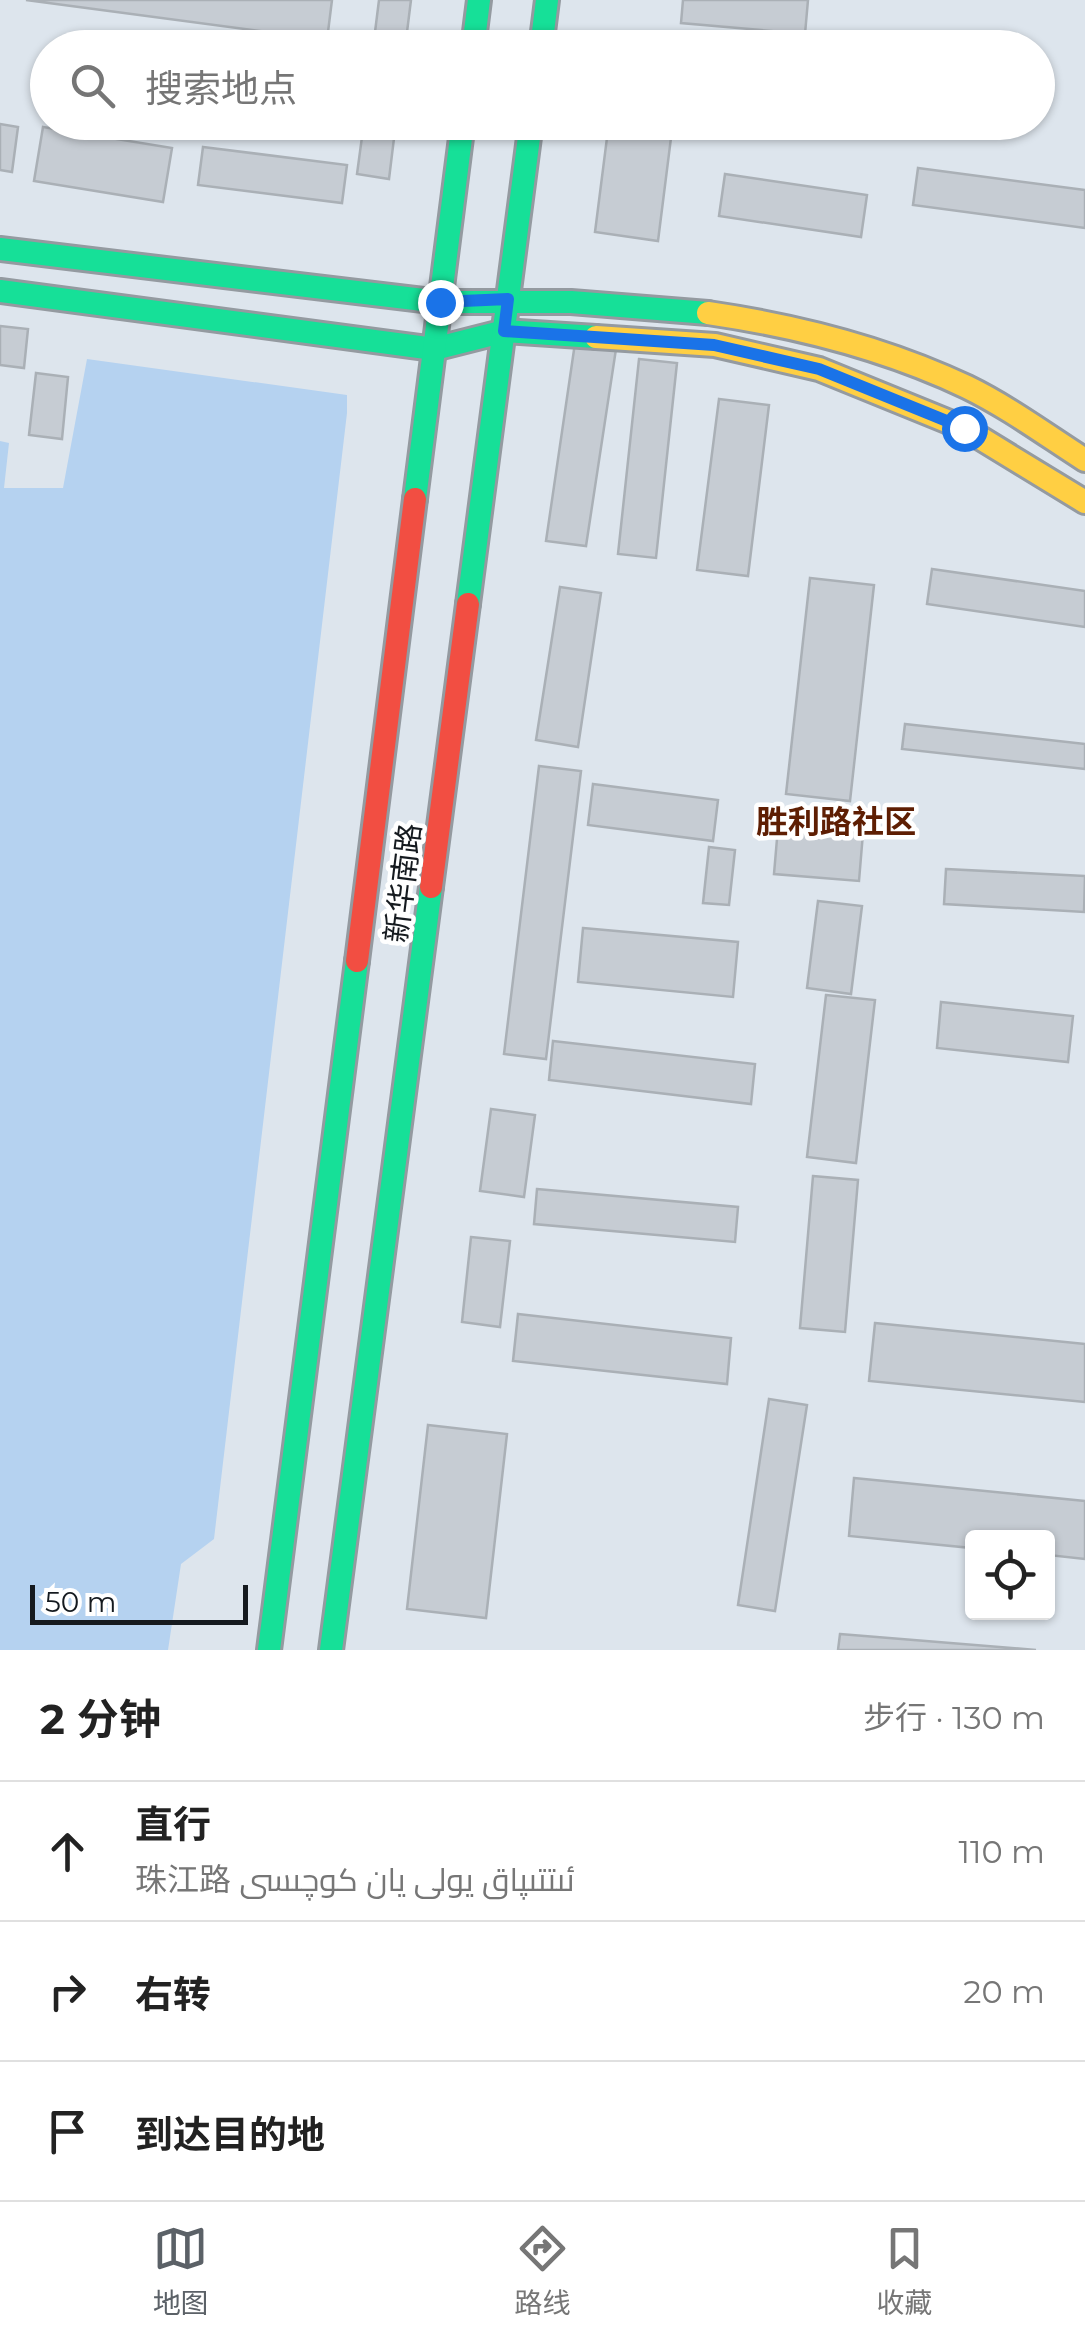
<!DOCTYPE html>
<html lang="zh">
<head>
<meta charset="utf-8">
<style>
	body { margin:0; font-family:Montserrat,Cairo,"Noto Sans SC",sans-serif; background:#f2f2f2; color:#222 }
	.controls { position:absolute; right:30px; bottom:30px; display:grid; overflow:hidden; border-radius:10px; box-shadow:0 2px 8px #0004 }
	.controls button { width:90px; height:90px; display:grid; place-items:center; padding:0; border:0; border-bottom:2px solid #e0e0e0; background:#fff; color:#222; font:50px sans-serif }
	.scale { position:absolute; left:30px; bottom:25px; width:218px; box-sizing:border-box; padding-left:10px; border:5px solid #151a1f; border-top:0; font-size:28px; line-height:35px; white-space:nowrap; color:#151a1f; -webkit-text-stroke:8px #fff; paint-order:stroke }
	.stop { position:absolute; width:30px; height:30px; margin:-22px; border:8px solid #1a73e8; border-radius:50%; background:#fff }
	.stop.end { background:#1a73e8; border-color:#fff; box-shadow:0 2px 10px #0008 }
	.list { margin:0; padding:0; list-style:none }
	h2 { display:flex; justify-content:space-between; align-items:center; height:130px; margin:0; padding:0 40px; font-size:42px }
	h2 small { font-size:32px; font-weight:400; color:#767676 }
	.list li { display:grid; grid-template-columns:65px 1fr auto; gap:30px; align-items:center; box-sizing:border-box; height:140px; padding:0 40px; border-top:2px solid #e0e0e0 }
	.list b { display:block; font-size:38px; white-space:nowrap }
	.list p { margin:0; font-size:32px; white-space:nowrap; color:#767676 }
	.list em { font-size:32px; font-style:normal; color:#767676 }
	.icon { flex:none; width:55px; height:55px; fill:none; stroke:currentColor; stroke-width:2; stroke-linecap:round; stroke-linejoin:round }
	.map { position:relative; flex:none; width:1085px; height:1650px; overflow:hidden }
	.search { position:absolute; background:#fff; box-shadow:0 2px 8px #0004; left:30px; right:30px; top:30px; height:110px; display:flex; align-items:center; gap:25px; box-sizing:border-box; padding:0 35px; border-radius:55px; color:#767676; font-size:38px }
	.sheet { height:550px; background:#fff }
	nav { display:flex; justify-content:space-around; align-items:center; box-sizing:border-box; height:140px; border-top:2px solid #e0e0e0; background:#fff; font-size:28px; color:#767676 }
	nav a { display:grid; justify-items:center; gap:5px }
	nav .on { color:#5b6167 }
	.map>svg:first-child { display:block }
	.green { fill:#b5d2f0 }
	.building { fill:#c6ccd3; stroke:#aab0b6; stroke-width:2.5 }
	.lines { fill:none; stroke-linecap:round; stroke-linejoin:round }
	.fast-casing { stroke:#949aa0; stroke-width:28 }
	.slow-casing { stroke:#949aa0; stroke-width:28 }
	.jam-casing { stroke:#949aa0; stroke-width:28 }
	.fast { stroke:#16e098; stroke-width:22 }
	.slow { stroke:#ffcf43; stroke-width:22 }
	.jam { stroke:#f24e42; stroke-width:22 }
	.route { stroke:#1a73e8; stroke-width:12 }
	.labels { text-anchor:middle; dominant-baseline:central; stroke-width:9; stroke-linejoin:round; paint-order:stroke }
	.street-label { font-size:30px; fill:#151a1f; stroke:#fff }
	.neighbourhood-label { font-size:32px; font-weight:bold; fill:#5e1e03; stroke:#fff }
</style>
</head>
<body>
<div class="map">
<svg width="1085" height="1650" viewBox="0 0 1085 1650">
	<rect width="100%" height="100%" fill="#dde5ed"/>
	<path class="green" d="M87,359L347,395V413L214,1539L181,1564L168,1650H0V441L9,443L4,488H63Z"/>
	<g class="building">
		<path d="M26,0H332L327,40Z"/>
		<path d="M379,0H411L405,48H373Z"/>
		<path d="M683,0H808L805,34L681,23Z"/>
		<path d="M55,122H93L92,128Z"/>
		<path d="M364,122H396L389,179L357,174Z"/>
		<path d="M609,122H673L658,241L595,232Z"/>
		<path d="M0,124L18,127L12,172L0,170Z"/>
		<path d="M43,127L172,148L163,202L34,181Z"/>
		<path d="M203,147L347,165L342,203L198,185Z"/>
		<path d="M918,168L1085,190V228L913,205Z"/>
		<path d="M725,174L867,195L861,237L719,216Z"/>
		<path d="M0,326L28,329L24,368L0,365Z"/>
		<path d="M575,343L616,349L586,546L546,541Z"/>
		<path d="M639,359L677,363L656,558L618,554Z"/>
		<path d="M36,373L68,377L62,439L29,435Z"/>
		<path d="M719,399L769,405L748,576L697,570Z"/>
		<path d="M932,569L1085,591V627L927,604Z"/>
		<path d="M810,578L874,585L850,801L786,794Z"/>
		<path d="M560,587L601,593L578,747L536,740Z"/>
		<path d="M905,724L1085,744V769L902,749Z"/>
		<path d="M539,766L581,771L546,1059L504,1054Z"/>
		<path d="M593,784L718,800L713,841L588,825Z"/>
		<path d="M778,827L863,833L859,881L774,874Z"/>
		<path d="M709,847L735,850L729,905L703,903Z"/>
		<path d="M946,869L1085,876L1084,912L944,904Z"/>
		<path d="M818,901L862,906L851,994L807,988Z"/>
		<path d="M583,928L738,942L733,997L578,982Z"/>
		<path d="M826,995L875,1000L856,1163L807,1157Z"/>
		<path d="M941,1002L1073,1016L1068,1062L937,1048Z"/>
		<path d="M553,1041L755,1064L751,1104L549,1080Z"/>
		<path d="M491,1109L535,1115L524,1197L480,1191Z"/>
		<path d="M813,1176L858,1180L845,1332L800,1328Z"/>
		<path d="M537,1189L738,1207L735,1242L534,1224Z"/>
		<path d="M471,1237L510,1241L500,1327L462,1322Z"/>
		<path d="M518,1314L731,1338L727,1384L513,1361Z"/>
		<path d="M875,1323L1085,1344V1402L869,1381Z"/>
		<path d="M769,1399L807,1405L775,1611L738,1605Z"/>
		<path d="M428,1425L507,1434L486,1618L407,1609Z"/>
		<path d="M854,1478L1085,1501V1559L1048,1555V1538H972V1548L849,1536Z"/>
		<path d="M840,1634L1036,1650H838Z"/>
	</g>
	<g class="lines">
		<g class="fast-casing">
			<g id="fast">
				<path d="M473,48L479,0"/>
				<path d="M541,48L547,0"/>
				<path d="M0,249L440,302H571L708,313"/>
				<path d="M0,291L434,349L505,331L596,337"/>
				<path d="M415,499L463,122"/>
				<path d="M468,604L531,122"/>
				<path d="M269,1650L357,961"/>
				<path d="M331,1650L431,887"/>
			</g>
		</g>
		<g class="slow-casing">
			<g id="slow">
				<path d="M708,313C797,326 885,348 967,387C1008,407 1046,435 1085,460"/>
				<path d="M596,337L715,345L819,369L964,428L1085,502"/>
			</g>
		</g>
		<g class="jam-casing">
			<g id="jam">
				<path d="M431,887L468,604"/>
				<path d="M357,961L415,499"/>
			</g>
		</g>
		<use href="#fast" class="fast"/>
		<use href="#slow" class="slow"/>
		<use href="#jam" class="jam"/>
	</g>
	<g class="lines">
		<path class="route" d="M440,302L508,299L504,331L714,345L819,369L964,428"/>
	</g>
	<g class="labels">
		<g class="street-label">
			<text transform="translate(403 883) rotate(-83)">新华南路</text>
		</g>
		<g class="neighbourhood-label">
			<text x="836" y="821">胜利路社区</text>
		</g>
	</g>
</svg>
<div class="controls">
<button><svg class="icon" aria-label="locate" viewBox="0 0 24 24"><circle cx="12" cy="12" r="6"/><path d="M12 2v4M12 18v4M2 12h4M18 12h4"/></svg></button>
</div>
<div class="scale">50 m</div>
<div class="stop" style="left:964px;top:428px"></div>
<div class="stop end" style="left:440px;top:302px"></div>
<div class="search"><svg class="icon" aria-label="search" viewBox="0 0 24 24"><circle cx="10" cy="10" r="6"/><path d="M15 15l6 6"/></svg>搜索地点</div>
</div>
<section class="sheet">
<h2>2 分钟<small>步行 · 130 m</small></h2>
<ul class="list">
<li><svg class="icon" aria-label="ahead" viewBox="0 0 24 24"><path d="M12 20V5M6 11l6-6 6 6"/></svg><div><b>直行</b><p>珠江路 ئىتتىپاق يولى يان كوچىسى</p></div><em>110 m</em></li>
<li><svg class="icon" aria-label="right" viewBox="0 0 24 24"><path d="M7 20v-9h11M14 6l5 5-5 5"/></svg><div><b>右转</b></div><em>20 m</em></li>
<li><svg class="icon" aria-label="arrive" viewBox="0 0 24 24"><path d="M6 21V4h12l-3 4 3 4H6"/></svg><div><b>到达目的地</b></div></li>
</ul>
</section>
<nav>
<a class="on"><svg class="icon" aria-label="map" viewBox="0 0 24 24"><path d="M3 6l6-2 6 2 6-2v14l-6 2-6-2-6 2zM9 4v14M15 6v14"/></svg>地图</a>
<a><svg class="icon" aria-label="directions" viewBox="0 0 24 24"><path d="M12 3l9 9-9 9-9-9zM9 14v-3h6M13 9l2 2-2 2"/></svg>路线</a>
<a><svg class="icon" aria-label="saved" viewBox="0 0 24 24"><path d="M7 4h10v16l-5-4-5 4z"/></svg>收藏</a>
</nav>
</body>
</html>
